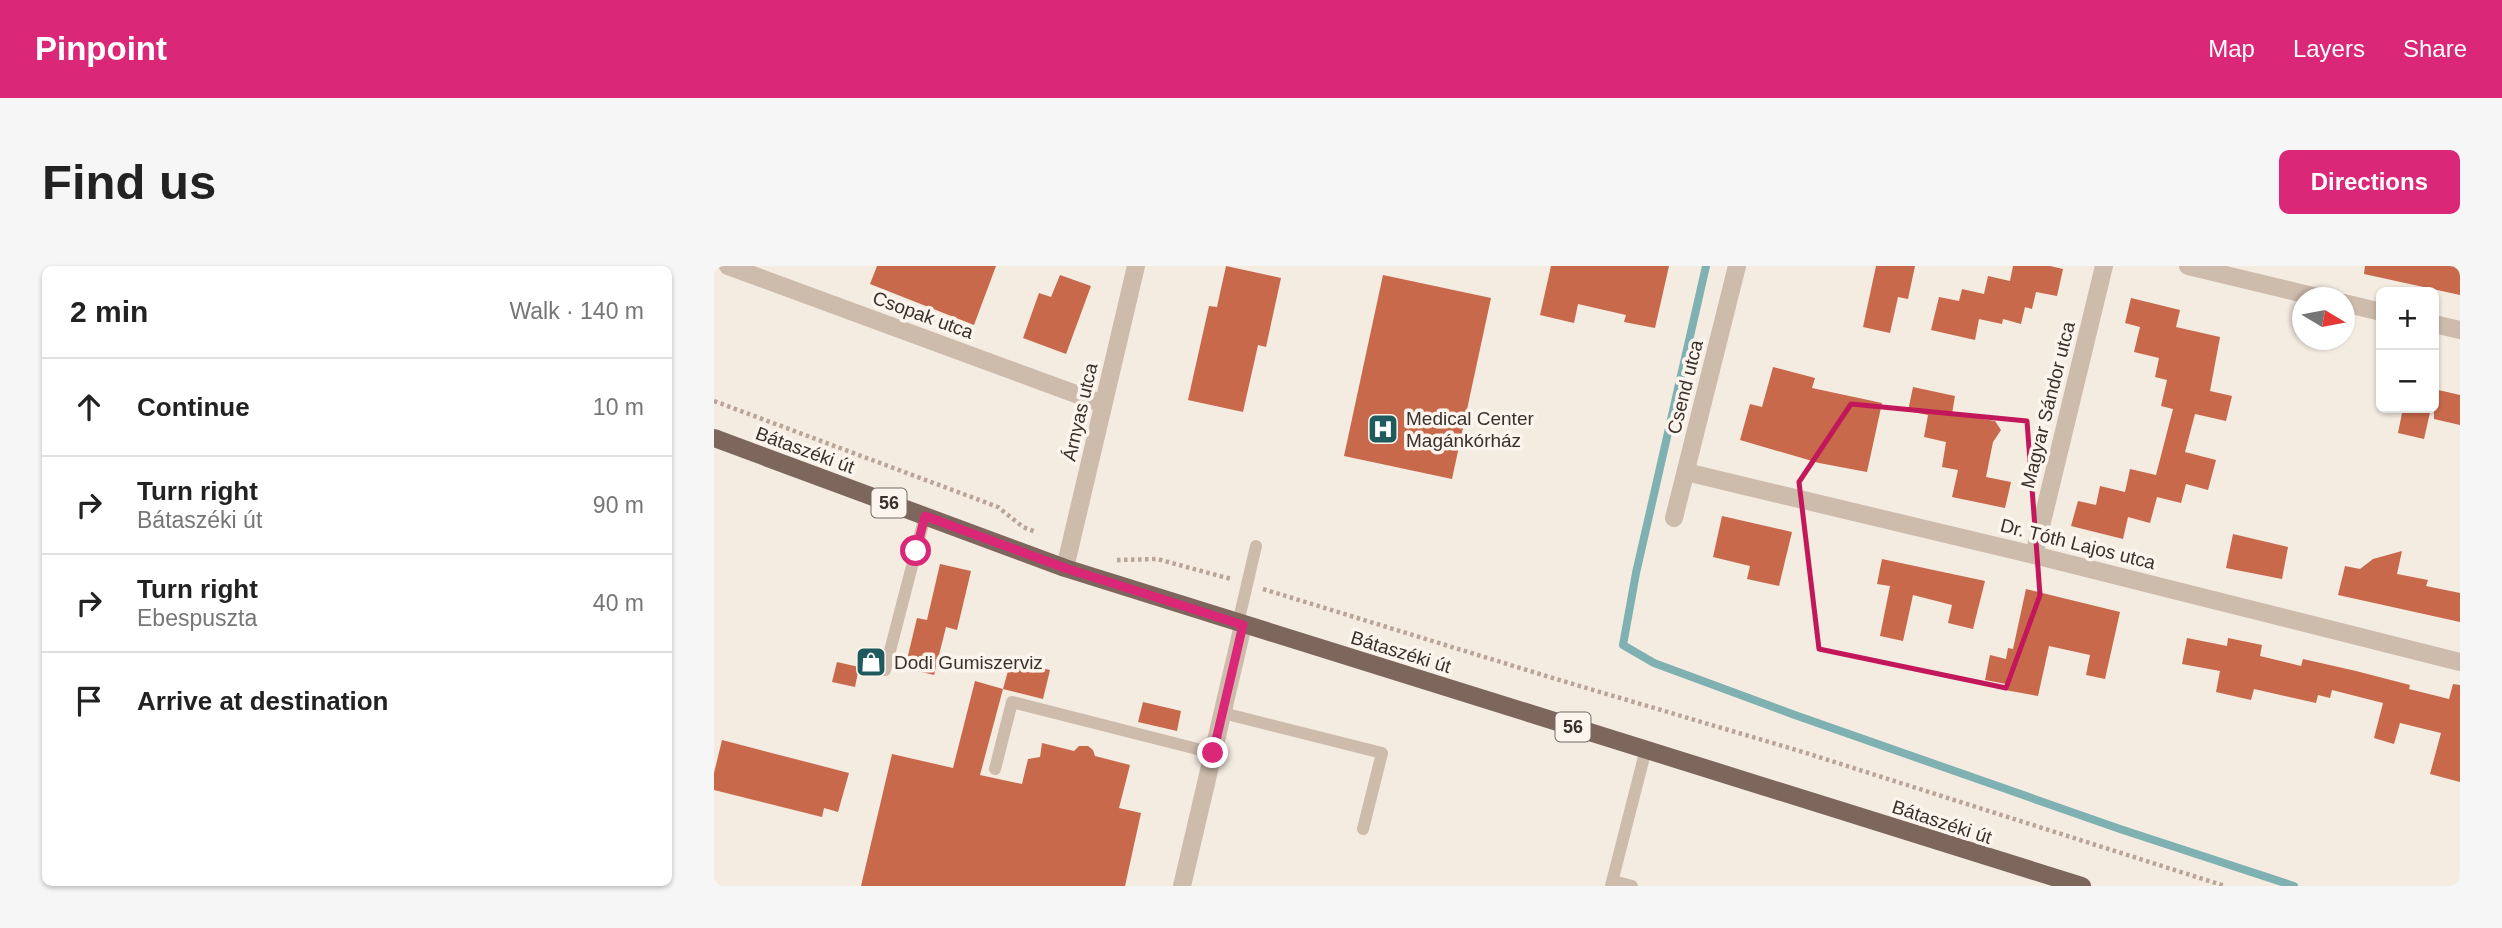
<!DOCTYPE html>
<html lang="en">
<head>
<meta charset="utf-8">
<style>
	body { margin:0; font-family:Helvetica,sans-serif; background:#f6f6f6; color:#222 }
	.controls { position:absolute; right:21px; top:21px; display:grid; overflow:hidden; border-radius:10px; box-shadow:0 2px 5px #0004 }
	.controls button { width:63px; height:63px; display:grid; place-items:center; padding:0; border:0; border-bottom:2px solid #e0e0e0; background:#fff; color:#222; font:35px sans-serif }
	.compass { position:absolute; left:1578px; top:21px; width:63px; height:63px; border-radius:50%; background:#fff; box-shadow:0 2px 5px #0004; rotate:100deg }
	.stop { position:absolute; width:21px; height:21px; margin:-16px; border:5px solid #db2777; border-radius:50%; background:#fff }
	.stop.end { background:#db2777; border-color:#fff; box-shadow:0 2px 7px #0008 }
	.list { margin:0; padding:0; list-style:none }
	h2 { display:flex; justify-content:space-between; align-items:center; height:91px; margin:0; padding:0 28px; font-size:30px }
	h2 small { font-size:23px; font-weight:400; color:#767676 }
	.list li { display:grid; grid-template-columns:46px 1fr auto; gap:21px; align-items:center; box-sizing:border-box; height:98px; padding:0 28px; border-top:2px solid #e0e0e0 }
	.list b { display:block; font-size:26px; white-space:nowrap }
	.list p { margin:0; font-size:23px; white-space:nowrap; color:#767676 }
	.list em { font-size:23px; font-style:normal; color:#767676 }
	.icon { flex:none; width:38px; height:38px; fill:none; stroke:currentColor; stroke-width:2; stroke-linecap:round; stroke-linejoin:round }
	.map { position:relative; flex:none; width:1746px; height:620px; overflow:hidden; border-radius:10px }
	header { display:flex; align-items:center; gap:42px; box-sizing:border-box; height:98px; padding:0 35px; background:#db2777; color:#fff }
	header strong { font-size:33px }
	nav { display:flex; gap:38px; margin-inline-start:auto; font-size:24px }
	.intro { display:flex; align-items:center; justify-content:space-between; box-sizing:border-box; height:168px; padding:0 42px }
	h1 { margin:0; font-size:49px }
	.button { padding:18px 32px; border-radius:10px; background:#db2777; color:#fff; font-size:24px; font-weight:700 }
	main { display:flex; gap:42px; padding:0 42px }
	aside { flex:1; background:#fff; border-radius:10px; box-shadow:0 2px 5px #0004 }
	.map>svg:first-child { display:block }
	.lines { fill:none; stroke-linecap:round; stroke-linejoin:round }
	.stream { stroke:#7fb0b2; stroke-width:8 }
	.building { fill:#c8694b }
	.path { stroke:#b9a596; stroke-width:4.5; stroke-dasharray:3.5 3.5; stroke-linecap:butt }
	.lane { stroke:#cdbbac; stroke-width:12 }
	.street { stroke:#cdbbac; stroke-width:18 }
	.primary { stroke:#7d675c; stroke-width:18 }
	.route { stroke:#db2777; stroke-width:9 }
	.marked { fill:none; stroke:#c2185b; stroke-width:5; stroke-linejoin:round }
	.labels { text-anchor:middle; dominant-baseline:central; stroke-width:7; stroke-linejoin:round; paint-order:stroke }
	.shield { fill:#fbf5ee; stroke:#756b66; stroke-width:2 }
	.shield-label { font-size:18px; font-weight:bold; fill:#3b302b }
	.street-label { font-size:19px; fill:#3b302b; stroke:#fbf5ee }
	.poi-label { font-size:19px; fill:#3b302b; stroke:#fbf5ee; text-anchor:start }
</style>
</head>
<body>
<header>
<strong>Pinpoint</strong>
<nav><a>Map</a><a>Layers</a><a>Share</a></nav>
</header>
<div class="intro"><h1>Find us</h1><a class="button">Directions</a></div>
<main>
<aside>
<h2>2 min<small>Walk · 140 m</small></h2>
<ul class="list">
<li><svg class="icon" aria-label="ahead" viewBox="0 0 24 24"><path d="M12 20V5M6 11l6-6 6 6"/></svg><div><b>Continue</b></div><em>10 m</em></li>
<li><svg class="icon" aria-label="right" viewBox="0 0 24 24"><path d="M7 20v-9h11M14 6l5 5-5 5"/></svg><div><b>Turn right</b><p>Bátaszéki út</p></div><em>90 m</em></li>
<li><svg class="icon" aria-label="right" viewBox="0 0 24 24"><path d="M7 20v-9h11M14 6l5 5-5 5"/></svg><div><b>Turn right</b><p>Ebespuszta</p></div><em>40 m</em></li>
<li><svg class="icon" aria-label="arrive" viewBox="0 0 24 24"><path d="M6 21V4h12l-3 4 3 4H6"/></svg><div><b>Arrive at destination</b></div></li>
</ul>
</aside>
<div class="map">
<svg width="1746" height="620" viewBox="0 0 1746 620">
	<rect width="100%" height="100%" fill="#f4ebe1"/>
	<g class="lines">
		<path class="stream" d="M992,0L922,307L909,379L940,397L1078,448L1406,563L1580,620"/>
	</g>
	<g class="building">
		<path d="M163,0H282L260,59L156,18Z"/>
		<path d="M512,0L567,12L552,81L544,79L529,146L474,134L495,40L503,41Z"/>
		<path d="M837,0H955L941,62L910,56L912,49L864,38L860,57L826,49Z"/>
		<path d="M1162,0H1201L1194,33L1184,31L1176,67L1149,61Z"/>
		<path d="M1299,0H1336L1349,3L1343,30L1322,26L1318,43L1311,41L1307,58L1289,53L1288,58L1265,53L1261,74L1217,64L1225,31L1245,35L1248,23L1270,28L1274,10L1296,15Z"/>
		<path d="M1651,0H1746V29L1650,8Z"/>
		<path d="M346,9L377,20L352,88L309,72L325,27L337,31Z"/>
		<path d="M669,9L777,32L738,213L630,190Z"/>
		<path d="M1417,32L1466,44L1462,61L1506,71L1496,125L1518,130L1512,155L1481,148L1471,186L1502,194L1494,224L1472,218L1467,237L1443,231L1436,257L1414,251L1409,273L1357,260L1364,235L1382,239L1386,220L1411,226L1416,203L1442,209L1459,143L1447,140L1453,114L1441,111L1445,92L1420,86L1426,61L1411,57Z"/>
		<path d="M1059,101L1101,112L1098,122L1168,137L1153,206L1105,197L1026,174L1036,138L1048,141Z"/>
		<path d="M1199,121L1241,130L1238,148L1281,155L1287,164L1279,176L1272,211L1297,216L1291,242L1238,231L1244,204L1228,201L1232,176L1210,171L1214,149L1194,145Z"/>
		<path d="M1720,123L1746,129V159L1720,153Z"/>
		<path d="M1689,142H1717L1710,173L1684,167Z"/>
		<path d="M1008,250L1078,266L1065,320L1033,313L1036,300L999,291Z"/>
		<path d="M1519,268L1574,281L1568,313L1512,302Z"/>
		<path d="M1688,285L1683,308L1714,314L1712,320L1746,327V356L1624,329L1631,300L1646,303L1659,293Z"/>
		<path d="M1168,293L1271,315L1259,363L1234,357L1238,339L1199,329L1189,375L1166,370L1176,320L1163,318Z"/>
		<path d="M226,298L257,305L243,364L232,361L220,409L191,402L203,352L213,354Z"/>
		<path d="M1312,323L1406,346L1391,413L1372,409L1376,389L1335,380L1324,430L1291,424L1292,418L1271,414L1276,389L1292,393L1294,382L1299,383Z"/>
		<path d="M1473,372L1513,380L1514,372L1548,379L1546,390L1587,400L1589,393L1642,405L1696,419L1695,423L1735,433L1739,418L1746,419V516L1716,508L1727,467L1686,457L1680,478L1660,472L1669,437L1618,424L1616,432L1604,429L1602,437L1540,423L1537,434L1502,426L1506,405L1468,398Z"/>
		<path d="M297,394L336,404L329,433L289,423Z"/>
		<path d="M123,396L145,401L141,421L118,416Z"/>
		<path d="M261,415L289,423L266,509L308,518L314,493L326,491L328,477L360,485L365,480H374L379,484L381,490L416,499L405,542L427,547L411,620H147L178,488L239,502Z"/>
		<path d="M429,436L467,445L463,465L424,456Z"/>
		<path d="M8,474L135,507L124,546L110,542L108,551L0,524V507Z"/>
	</g>
	<g class="lines">
		<g class="path">
			<path d="M0,135L284,241L309,261L322,266"/>
			<path d="M403,294L443,293L517,313"/>
			<path d="M549,323L842,413L1089,486L1511,620"/>
		</g>
		<g class="lane">
			<path d="M524,357L542,280"/>
			<path d="M171,404L211,250"/>
			<path d="M509,447L668,487L649,563"/>
			<path d="M281,503L298,436L499,487"/>
			<path d="M899,615L918,620"/>
			<path d="M897,620L932,483"/>
		</g>
		<g class="street">
			<path d="M14,0L389,138"/>
			<path d="M1474,0L1607,32"/>
			<path d="M1630,37L1667,46"/>
			<path d="M1720,58L1746,64"/>
			<path d="M972,206L1320,289L1746,396"/>
			<path d="M960,252L1023,0"/>
			<path d="M1320,289L1390,0"/>
			<path d="M351,302L422,0"/>
			<path d="M468,620L529,359"/>
		</g>
		<path class="primary" d="M0,172L351,302L1368,620"/>
	</g>
	<g class="lines">
		<path class="route" d="M202,285L211,250L351,302L529,359L499,487"/>
	</g>
	<path class="marked" d="M1137,138L1313,155L1326,329L1292,422L1105,383L1085,216Z"/>
	<defs>
		<g id="hospital-square" transform="scale(1.575)"><rect x="-9" y="-9" width="18" height="18" rx="4" fill="#1f5a5e" stroke="#fbf5ee"/><path d="M-5-5h3v3.5h4V-5h3V5h-3V1.5h-4V5h-3Z" fill="#fff"/></g>
		<g id="shop-square" transform="scale(1.575)"><rect x="-9" y="-9" width="18" height="18" rx="4" fill="#1f5a5e" stroke="#fbf5ee"/><path d="M-5-2.5h2.3a2.7 3.5 0 0 1 5.4 0H5L5.5 6h-11ZM-1.5-2.5h3a1.5 2.3 0 0 0-3 0Z" fill="#fff"/></g>
	</defs>
	<g fill-rule="evenodd">
		<use href="#hospital-square" x="669" y="163"/>
		<use href="#shop-square" x="157" y="396"/>
	</g>
	<g class="labels">
		<g class="shield">
			<rect x="157.5" y="222.5" width="35" height="29" rx="5"/>
			<rect x="841.5" y="446.5" width="35" height="29" rx="5"/>
		</g>
		<g class="shield-label">
			<text x="175" y="237">56</text>
			<text x="859" y="461">56</text>
		</g>
		<g class="street-label">
			<text transform="translate(209 49) rotate(20)">Csopak utca</text>
			<text transform="translate(971 121) rotate(-76)">Csend utca</text>
			<text transform="translate(1334 139) rotate(-76)">Magyar Sándor utca</text>
			<text transform="translate(366 146) rotate(-77)">Árnyas utca</text>
			<text transform="translate(91 184) rotate(20)">Bátaszéki út</text>
			<text transform="translate(1364 278) rotate(14)">Dr. Tóth Lajos utca</text>
			<text transform="translate(687 386) rotate(17)">Bátaszéki út</text>
			<text transform="translate(1228 556) rotate(18)">Bátaszéki út</text>
		</g>
		<g class="poi-label">
			<text x="692" y="152">Medical Center<tspan x="692" dy="22">Magánkórház</tspan></text>
			<text x="180" y="396">Dodi Gumiszerviz</text>
		</g>
	</g>
</svg>
<div class="controls">
<button>+</button>
<button>−</button>
</div>
<svg class="compass" viewBox="-18 -18 36 36"><path d="M0-13l5 13h-10z" fill="#e53935"/><path d="M0 13l5-13h-10z" fill="#767676"/></svg>
<div class="stop" style="left:202px;top:285px"></div>
<div class="stop end" style="left:499px;top:487px"></div>
</div>
</main>
</body>
</html>
